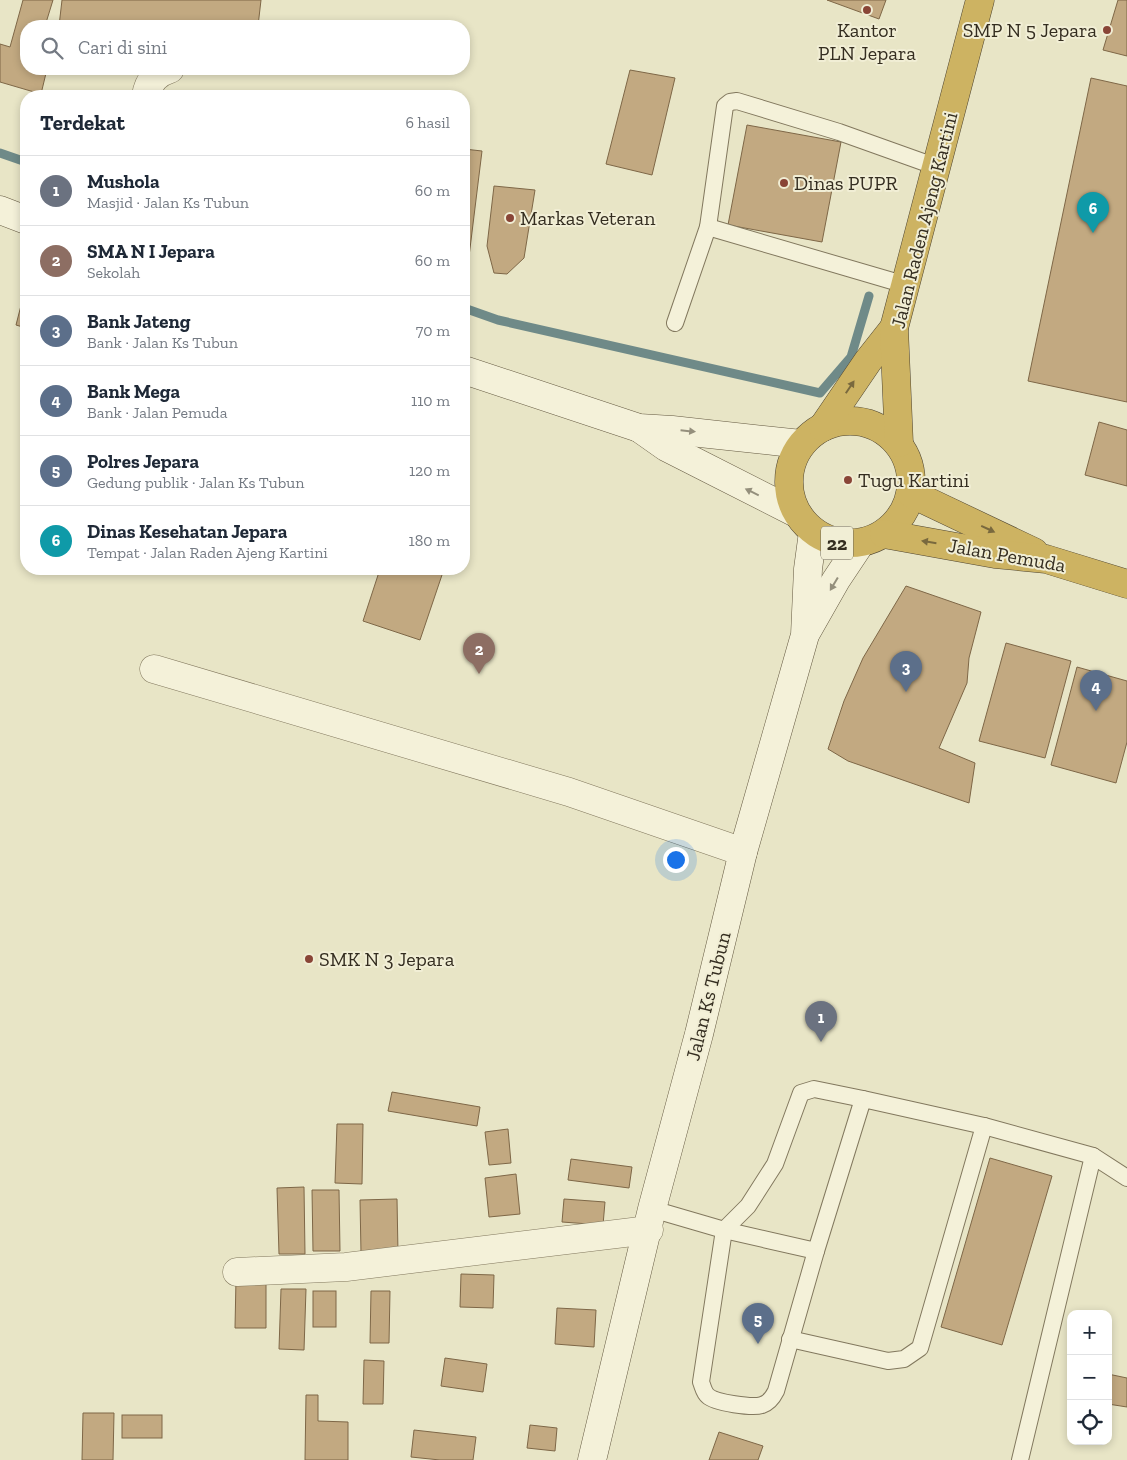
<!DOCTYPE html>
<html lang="id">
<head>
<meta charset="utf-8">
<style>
	body { margin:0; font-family:"Zilla Slab",serif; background:#f2f2f3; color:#1f2937 }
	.controls { position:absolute; right:15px; bottom:15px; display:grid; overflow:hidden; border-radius:10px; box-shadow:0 2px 8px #0003 }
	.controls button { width:45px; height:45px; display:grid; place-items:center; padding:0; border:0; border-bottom:1px solid #e0e1e3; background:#fff; color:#1f2937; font:25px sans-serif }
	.you { position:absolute; left:675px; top:859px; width:18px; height:18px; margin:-12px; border:4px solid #fff; border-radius:50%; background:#1a73e8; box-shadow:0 0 0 8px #1a73e833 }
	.badge { display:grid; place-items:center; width:32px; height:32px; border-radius:50%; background:#894536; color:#fff; font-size:16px; font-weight:700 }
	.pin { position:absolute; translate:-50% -41px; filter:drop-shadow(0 1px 2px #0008) }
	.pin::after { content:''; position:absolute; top:26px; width:18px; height:15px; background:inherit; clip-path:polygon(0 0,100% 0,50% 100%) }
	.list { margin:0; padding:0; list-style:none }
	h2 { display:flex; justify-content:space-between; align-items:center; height:65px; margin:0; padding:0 20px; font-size:21px }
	h2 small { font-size:16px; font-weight:400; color:#747a83 }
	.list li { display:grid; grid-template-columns:32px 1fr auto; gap:15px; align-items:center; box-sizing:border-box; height:70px; padding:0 20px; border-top:1px solid #e0e1e3 }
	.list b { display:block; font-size:19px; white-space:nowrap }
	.list p { margin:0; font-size:16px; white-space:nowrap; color:#747a83 }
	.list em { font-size:16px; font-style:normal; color:#747a83 }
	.icon { flex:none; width:28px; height:28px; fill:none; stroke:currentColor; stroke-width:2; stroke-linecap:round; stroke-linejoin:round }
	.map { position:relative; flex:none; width:1127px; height:1460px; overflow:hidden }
	.search { position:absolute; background:#fff; box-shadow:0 2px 8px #0003; left:20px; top:20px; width:450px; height:55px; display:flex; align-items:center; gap:12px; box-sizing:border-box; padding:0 18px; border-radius:20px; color:#747a83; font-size:19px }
	.panel { position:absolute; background:#fff; box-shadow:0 2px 8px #0003; left:20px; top:90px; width:450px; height:485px; border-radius:20px }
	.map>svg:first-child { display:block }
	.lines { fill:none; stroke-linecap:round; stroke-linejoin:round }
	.stream { stroke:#6f8a88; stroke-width:9 }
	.building { fill:#c2a981; stroke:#7e6747 }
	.lane-casing { stroke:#82785e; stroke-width:18 }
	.street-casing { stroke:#82785e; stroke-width:29 }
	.secondary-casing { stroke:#645941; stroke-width:29 }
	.highway-casing { stroke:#504632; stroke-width:29 }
	.lane { stroke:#f4f1d9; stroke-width:16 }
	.street { stroke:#f4f1d9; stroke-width:28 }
	.secondary { stroke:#f4f1d9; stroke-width:28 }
	.highway { stroke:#cdb362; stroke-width:28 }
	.oneway { fill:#79693e }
	.oneway2 { fill:#948f7c }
	.poi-dot { fill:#894536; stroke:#f1eed5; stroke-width:2 }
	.labels { text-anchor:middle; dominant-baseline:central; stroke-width:4; stroke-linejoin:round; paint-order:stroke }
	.shield { fill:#f1eed5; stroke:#6d6756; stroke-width:1 }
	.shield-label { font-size:19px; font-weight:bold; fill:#342d20 }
	.poi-label { font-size:20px; fill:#342d20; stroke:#f1eed5; text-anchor:start }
	.street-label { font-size:20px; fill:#342d20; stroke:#f1eed5 }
</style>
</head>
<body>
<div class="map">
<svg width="1127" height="1460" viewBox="0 0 1127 1460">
	<rect width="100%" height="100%" fill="#e8e5c6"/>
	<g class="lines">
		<g class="stream">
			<path d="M0,153L26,162"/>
			<path d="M464,308L498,320L820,393L851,357L869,296"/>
		</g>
	</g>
	<g class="building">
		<path d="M23,0H53L45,26H26V69H47L41,94L0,82V44L10,47Z"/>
		<path d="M62,0H261L258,26H174L138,22L137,26H59Z"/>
		<path d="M827,0H886L879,19Z"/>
		<path d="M1118,0H1127V56L1103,50Z"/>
		<path d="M630,70L675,78L652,175L606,164Z"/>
		<path d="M1091,78L1127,86V402L1028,381Z"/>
		<path d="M747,125L841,142L822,242L728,225Z"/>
		<path d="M464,149L482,151L465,289H464Z"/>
		<path d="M494,186L535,190L524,258L507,274L494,273L487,246Z"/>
		<path d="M26,286V328L16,325Z"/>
		<path d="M1099,422L1127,430V486L1085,475Z"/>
		<path d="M380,569H444L420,640L363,621Z"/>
		<path d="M906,586L981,612L969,658L967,683L939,748L975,763L969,803L848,761L828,749L844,701L863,658Z"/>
		<path d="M1006,643L1071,661L1045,758L979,741Z"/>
		<path d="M1077,667L1127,681V742L1116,783L1051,765Z"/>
		<path d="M392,1092L480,1107L477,1126L388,1111Z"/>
		<path d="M337,1124H363L362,1184L335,1183Z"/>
		<path d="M508,1129L511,1163L489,1165L485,1132Z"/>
		<path d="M990,1158L1052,1176L1002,1345L941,1327Z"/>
		<path d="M571,1159L632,1167L629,1188L568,1180Z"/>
		<path d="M516,1174L520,1214L489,1217L485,1178Z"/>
		<path d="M304,1187L305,1254H279L277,1188Z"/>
		<path d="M312,1190H339L340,1251H313Z"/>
		<path d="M397,1199L398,1253H361L360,1200Z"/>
		<path d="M564,1199L605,1202L603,1225L562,1222Z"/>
		<path d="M461,1274L494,1275L493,1308L460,1307Z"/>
		<path d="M236,1279H266V1328H235Z"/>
		<path d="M281,1289H306L304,1350L279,1349Z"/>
		<rect x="313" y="1291" width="23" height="36"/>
		<path d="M371,1291H390L389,1343H370Z"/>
		<path d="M557,1308L596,1310L594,1347L555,1344Z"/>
		<path d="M445,1358L487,1364L483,1392L441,1386Z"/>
		<path d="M364,1360L384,1361L383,1404H363Z"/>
		<path d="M1108,1374L1127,1378V1407L1108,1404Z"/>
		<path d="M306,1395H318V1421L348,1422V1460H305Z"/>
		<path d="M83,1413H114L113,1460H82Z"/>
		<rect x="122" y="1415" width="40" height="23"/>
		<path d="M530,1425L557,1428L555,1451L527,1448Z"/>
		<path d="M414,1430L476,1437L473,1460H440L411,1457Z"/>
		<path d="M719,1432L763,1446L758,1460H709Z"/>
	</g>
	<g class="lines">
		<g class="lane-casing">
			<g id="lane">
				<path d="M906,285L708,227L725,106L730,102L737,101L839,132L937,167"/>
				<path d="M675,323L708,227"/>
				<path d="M652,1209L724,1230L816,1251L863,1099L984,1126L1093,1156L1127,1178"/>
				<path d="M816,1251L776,1391C773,1397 769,1403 762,1405C753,1408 715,1403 708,1396C704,1393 703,1387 701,1382L724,1230L748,1206L775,1164L801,1093L814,1089L863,1099"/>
				<path d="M790,1339L888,1361L904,1359L920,1348L984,1126"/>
				<path d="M1020,1460L1093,1156"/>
			</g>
		</g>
		<g class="street-casing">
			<g id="street">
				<path d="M146,96C148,82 156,73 170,69"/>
				<path d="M154,669L569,792L743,852"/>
				<path d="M237,1272L346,1267L649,1230"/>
			</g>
		</g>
		<g class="secondary-casing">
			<g id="secondary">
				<path d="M0,210L26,220"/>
				<path d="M464,370L639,428L672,430L801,444"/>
				<path d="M639,428L666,447L796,513"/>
				<path d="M807,631L836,580L860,544"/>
				<path d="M592,1460L652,1209L699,1034L743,852L805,635L808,569L813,532"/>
			</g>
		</g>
		<g class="highway-casing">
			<g id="highway">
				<circle cx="850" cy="482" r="61"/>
				<path d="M823,427L868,361L894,328"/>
				<path d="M899,443L894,328L980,0"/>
				<path d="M912,494L1034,552"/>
				<path d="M884,534L995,554L1046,559L1127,584"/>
			</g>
		</g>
		<use href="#lane" class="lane"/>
		<use href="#street" class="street"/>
		<use href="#secondary" class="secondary"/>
		<use href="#highway" class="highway"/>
	</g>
	<defs><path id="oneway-solid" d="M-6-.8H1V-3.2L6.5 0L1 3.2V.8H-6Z" transform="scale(1.25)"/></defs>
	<g class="oneway">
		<use href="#oneway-solid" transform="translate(850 387) rotate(-56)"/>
		<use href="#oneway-solid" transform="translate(988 529) rotate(25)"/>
		<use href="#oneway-solid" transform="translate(929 542) rotate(-171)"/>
	</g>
	<g class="oneway2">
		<use href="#oneway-solid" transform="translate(688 431) rotate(6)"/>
		<use href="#oneway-solid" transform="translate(752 492) rotate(-154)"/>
		<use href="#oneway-solid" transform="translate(834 584) rotate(121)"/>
	</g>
	<g class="poi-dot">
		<circle cx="867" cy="10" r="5"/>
		<circle cx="1107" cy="30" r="5"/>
		<circle cx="784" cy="183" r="5"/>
		<circle cx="510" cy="218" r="5"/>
		<circle cx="848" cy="480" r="5"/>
		<circle cx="309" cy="959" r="5"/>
	</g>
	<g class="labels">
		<rect class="shield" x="821" y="526.5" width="32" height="33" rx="4"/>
		<g class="shield-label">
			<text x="837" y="543">22</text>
		</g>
		<g class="poi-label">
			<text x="867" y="30" text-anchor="middle">Kantor<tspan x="867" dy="23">PLN Jepara</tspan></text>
			<text x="1097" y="30" text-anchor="end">SMP N 5 Jepara</text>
			<text x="794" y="183">Dinas PUPR</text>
			<text x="520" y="218">Markas Veteran</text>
			<text x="858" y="480">Tugu Kartini</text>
			<text x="319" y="959">SMK N 3 Jepara</text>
		</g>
		<g class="street-label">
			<text transform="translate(924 220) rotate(-76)">Jalan Raden Ajeng Kartini</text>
			<text transform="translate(1007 555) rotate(10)">Jalan Pemuda</text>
			<text transform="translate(708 996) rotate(-76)">Jalan Ks Tubun</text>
		</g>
	</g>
</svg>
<div class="controls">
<button>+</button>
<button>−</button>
<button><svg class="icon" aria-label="locate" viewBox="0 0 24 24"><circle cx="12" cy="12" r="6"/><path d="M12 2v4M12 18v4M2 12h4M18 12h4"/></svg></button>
</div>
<div class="you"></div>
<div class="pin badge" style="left:821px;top:1042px;background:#6b7280">1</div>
<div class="pin badge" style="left:479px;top:674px;background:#8d6e63">2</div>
<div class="pin badge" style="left:906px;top:692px;background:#5c6f8a">3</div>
<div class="pin badge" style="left:1096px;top:711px;background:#5c6f8a">4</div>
<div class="pin badge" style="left:758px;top:1344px;background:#5c6f8a">5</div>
<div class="pin badge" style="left:1093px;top:233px;background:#0f9aa8">6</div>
<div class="search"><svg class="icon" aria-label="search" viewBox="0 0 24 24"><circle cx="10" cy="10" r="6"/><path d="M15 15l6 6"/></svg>Cari di sini</div>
<section class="panel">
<h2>Terdekat<small>6 hasil</small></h2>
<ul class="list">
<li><span class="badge" style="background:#6b7280">1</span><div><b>Mushola</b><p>Masjid · Jalan Ks Tubun</p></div><em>60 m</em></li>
<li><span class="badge" style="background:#8d6e63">2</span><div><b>SMA N I Jepara</b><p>Sekolah</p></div><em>60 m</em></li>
<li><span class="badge" style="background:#5c6f8a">3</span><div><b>Bank Jateng</b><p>Bank · Jalan Ks Tubun</p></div><em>70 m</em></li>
<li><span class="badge" style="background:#5c6f8a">4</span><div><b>Bank Mega</b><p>Bank · Jalan Pemuda</p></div><em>110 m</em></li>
<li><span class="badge" style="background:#5c6f8a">5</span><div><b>Polres Jepara</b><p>Gedung publik · Jalan Ks Tubun</p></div><em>120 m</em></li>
<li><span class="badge" style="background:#0f9aa8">6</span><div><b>Dinas Kesehatan Jepara</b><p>Tempat · Jalan Raden Ajeng Kartini</p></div><em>180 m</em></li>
</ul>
</section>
</div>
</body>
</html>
